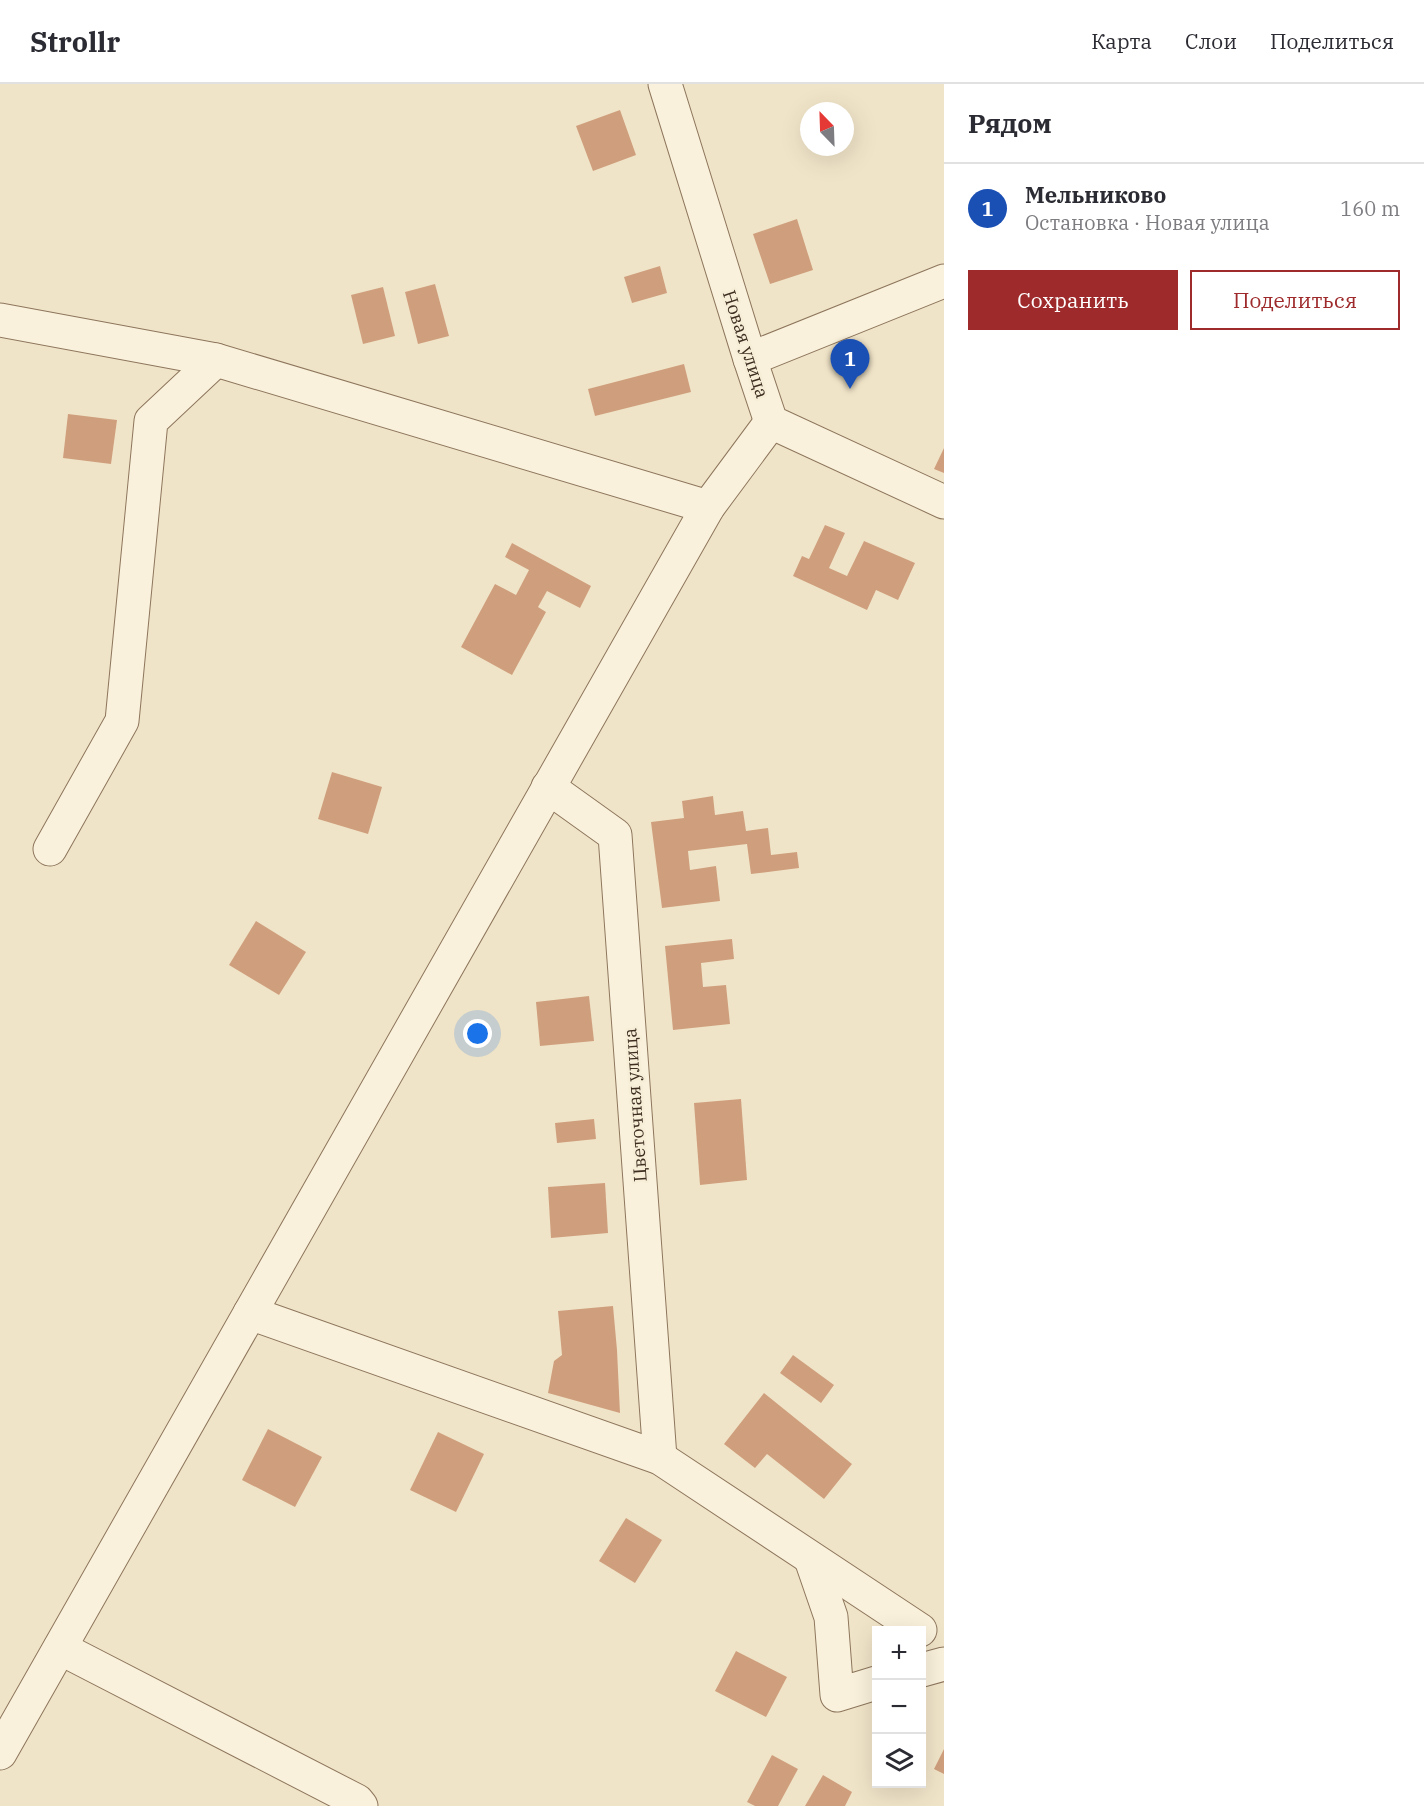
<!DOCTYPE html>
<html lang="ru">
<head>
<meta charset="utf-8">
<style>
	body { margin:0; font-family:"IBM Plex Serif",serif; background:#f7f7f7; color:#2b2b33 }
	.controls { position:absolute; right:18px; bottom:18px; display:grid; overflow:hidden; border-radius:0px; box-shadow:0 6px 24px #0002 }
	.controls button { width:54px; height:54px; display:grid; place-items:center; padding:0; border:0; border-bottom:2px solid #e1e1e2; background:#fff; color:#2b2b33; font:30px sans-serif }
	.compass { position:absolute; left:800px; top:18px; width:54px; height:54px; border-radius:50%; background:#fff; box-shadow:0 6px 24px #0002; rotate:337deg }
	.you { position:absolute; left:478px; top:950px; width:21px; height:21px; margin:-15px; border:4px solid #fff; border-radius:50%; background:#1a73e8; box-shadow:0 0 0 9px #1a73e833 }
	.badge { display:grid; place-items:center; width:39px; height:39px; border-radius:50%; background:#9e2a2b; color:#fff; font-size:20px; font-weight:700 }
	.pin { position:absolute; translate:-50% -50px; filter:drop-shadow(0 2px 3px #0008) }
	.pin::after { content:''; position:absolute; top:32px; width:21px; height:18px; background:inherit; clip-path:polygon(0 0,100% 0,50% 100%) }
	.list { margin:0; padding:0; list-style:none }
	h2 { display:flex; justify-content:space-between; align-items:center; height:78px; margin:0; padding:0 24px; font-size:26px }
	h2 small { font-size:20px; font-weight:400; color:#7c7c81 }
	.list li { display:grid; grid-template-columns:39px 1fr auto; gap:18px; align-items:center; box-sizing:border-box; height:90px; padding:0 24px; border-top:2px solid #e1e1e2 }
	.list b { display:block; font-size:22px; white-space:nowrap }
	.list p { margin:0; font-size:20px; white-space:nowrap; color:#7c7c81 }
	.list em { font-size:20px; font-style:normal; color:#7c7c81 }
	.actions { display:flex; gap:12px; padding:18px 24px }
	.actions a { flex:1; padding:14px 0; border:2px solid #9e2a2b; border-radius:0px; text-align:center; font-size:21px; color:#9e2a2b }
	.actions .main { background:#9e2a2b; color:#fff }
	.icon { flex:none; width:33px; height:33px; fill:none; stroke:currentColor; stroke-width:2; stroke-linecap:round; stroke-linejoin:round }
	.map { position:relative; flex:none; width:944px; height:1722px; overflow:hidden }
	header { display:flex; align-items:center; gap:36px; box-sizing:border-box; height:84px; padding:0 30px; background:#fff; border-bottom:2px solid #e1e1e2 }
	header strong { font-size:28px }
	nav { display:flex; gap:33px; margin-inline-start:auto; font-size:21px }
	main { display:flex }
	aside { flex:1; background:#fff }
	.map>svg:first-child { display:block }
	.building { fill:#cf9f7d }
	.lines { fill:none; stroke-linecap:round; stroke-linejoin:round }
	.minor-casing { stroke:#8d765c; stroke-width:35 }
	.minor { stroke:#faf1dc; stroke-width:33 }
	.labels { text-anchor:middle; dominant-baseline:central; stroke-width:5; stroke-linejoin:round; paint-order:stroke }
	.street-label { font-size:18px; fill:#3d2e20; stroke:#f7eed8 }
</style>
</head>
<body>
<header>
<strong>Strollr</strong>
<nav><a>Карта</a><a>Слои</a><a>Поделиться</a></nav>
</header>
<main>
<div class="map">
<svg width="944" height="1722" viewBox="0 0 944 1722">
	<rect width="100%" height="100%" fill="#f0e4c8"/>
	<g class="building">
		<path d="M620,26L636,71L593,87L576,42Z"/>
		<path d="M797,135L813,186L770,200L753,150Z"/>
		<path d="M660,182L667,209L632,219L624,193Z"/>
		<path d="M435,200L449,252L418,260L405,208Z"/>
		<path d="M383,203L395,252L363,260L351,211Z"/>
		<path d="M684,280L691,308L595,332L588,305Z"/>
		<path d="M68,330L117,336L111,380L63,374Z"/>
		<path d="M944,364V389L934,385Z"/>
		<path d="M825,441L845,449L829,484L847,492L864,457L915,479L898,516L876,506L867,526L793,492L802,472L809,475Z"/>
		<path d="M512,459L591,502L580,524L547,507L538,523L546,528L512,591L461,563L495,500L516,511L529,486L505,473Z"/>
		<path d="M332,688L382,703L368,750L318,735Z"/>
		<path d="M713,712L715,731L743,727L746,747L768,744L771,771L797,768L799,784L751,790L747,760L688,767L690,786L716,782L720,817L662,824L651,738L684,734L682,717Z"/>
		<path d="M256,837L306,868L279,911L229,881Z"/>
		<path d="M732,855L734,875L701,879L703,903L726,901L730,940L673,946L665,862Z"/>
		<path d="M589,912L594,957L540,962L536,918Z"/>
		<path d="M741,1015L747,1096L700,1101L694,1019Z"/>
		<path d="M594,1035L596,1055L557,1059L555,1039Z"/>
		<path d="M605,1099L608,1149L551,1154L548,1103Z"/>
		<path d="M613,1222L617,1266L620,1329L548,1309L554,1277L562,1271L558,1227Z"/>
		<path d="M793,1271L834,1301L821,1319L780,1289Z"/>
		<path d="M764,1309L852,1380L824,1415L767,1370L755,1384L724,1360Z"/>
		<path d="M268,1345L322,1373L295,1423L242,1396Z"/>
		<path d="M438,1348L484,1370L456,1428L410,1406Z"/>
		<path d="M626,1434L662,1456L635,1499L599,1477Z"/>
		<path d="M736,1567L787,1593L766,1633L715,1607Z"/>
		<path d="M944,1665V1690L934,1685Z"/>
		<path d="M772,1671L798,1685L778,1722H755L747,1718Z"/>
		<path d="M823,1691L852,1708L845,1722H805Z"/>
	</g>
	<g class="lines">
		<g class="minor-casing">
			<g id="minor">
				<path d="M665,0L750,275L771,338L944,418"/>
				<path d="M0,236L216,276L708,423"/>
				<path d="M750,275L944,197"/>
				<path d="M548,703L615,751L660,1374"/>
				<path d="M50,765L122,637L151,337L216,276"/>
				<path d="M250,1229L660,1374L920,1546"/>
				<path d="M811,1475L831,1533L837,1611L876,1599"/>
				<path d="M60,1564L357,1717L361,1722"/>
				<path d="M922,1586L944,1580"/>
				<path d="M0,1669L708,423L771,338"/>
			</g>
		</g>
		<use href="#minor" class="minor"/>
	</g>
	<g class="labels">
		<g class="street-label">
			<text transform="translate(746 260) rotate(72)">Новая улица</text>
			<text transform="translate(635 1021) rotate(-94)">Цветочная улица</text>
		</g>
	</g>
</svg>
<div class="controls">
<button>+</button>
<button>−</button>
<button><svg class="icon" aria-label="layers" viewBox="0 0 24 24"><path d="M12 4l9 5-9 5-9-5zM3 14l9 5 9-5"/></svg></button>
</div>
<svg class="compass" viewBox="-18 -18 36 36"><path d="M0-13l5 13h-10z" fill="#e53935"/><path d="M0 13l5-13h-10z" fill="#7c7c81"/></svg>
<div class="you"></div>
<div class="pin badge" style="left:850px;top:305px;background:#1a4fb4">1</div>
</div>
<aside>
<h2>Рядом<small></small></h2>
<ul class="list">
<li><span class="badge" style="background:#1a4fb4">1</span><div><b>Мельниково</b><p>Остановка · Новая улица</p></div><em>160 m</em></li>
</ul>
<div class="actions"><a class="main">Сохранить</a><a>Поделиться</a></div>
</aside>
</main>
</body>
</html>
